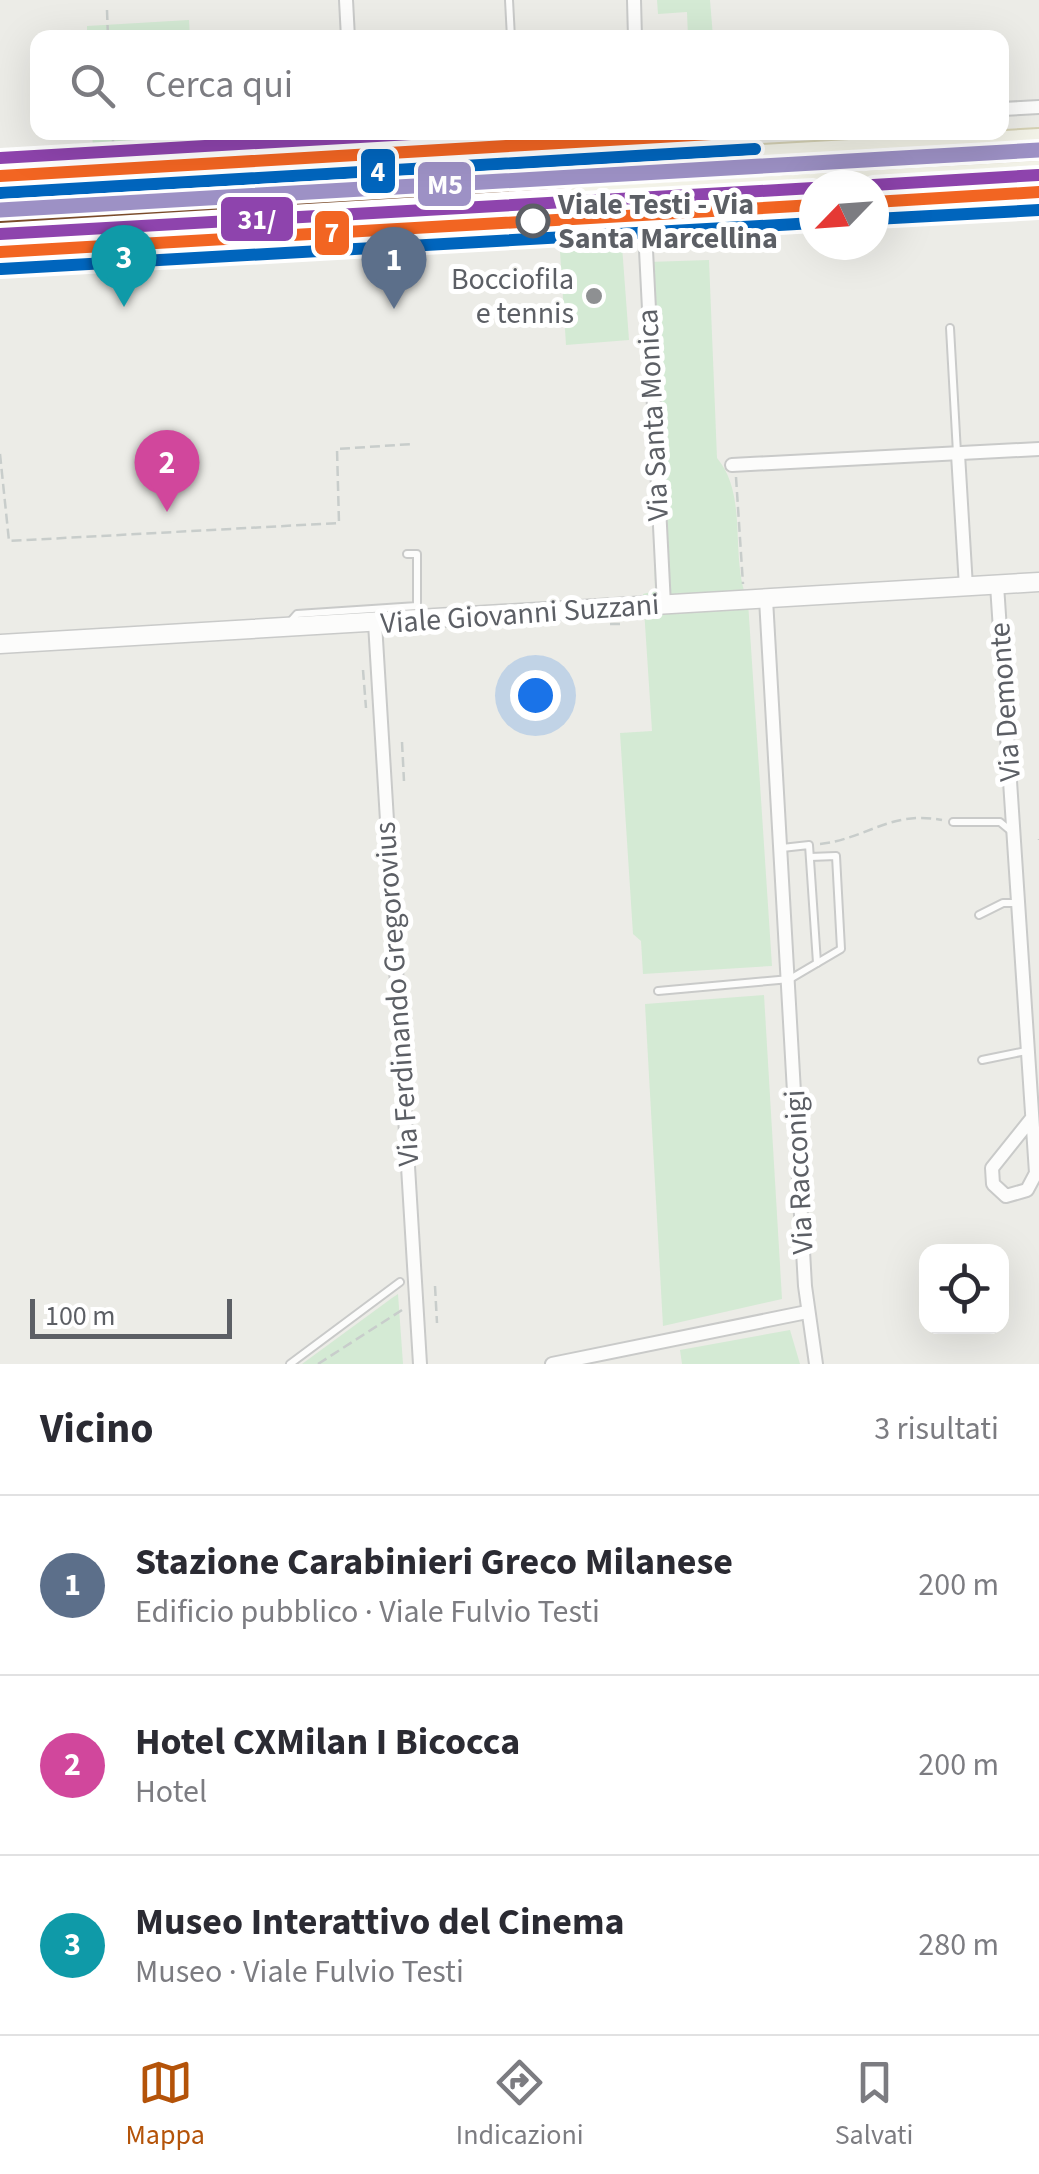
<!DOCTYPE html>
<html lang="it">
<head>
<meta charset="utf-8">
<style>
	body { margin:0; font-family:"Source Sans 3",sans-serif; background:#f2f2f3; color:#2b2b33 }
	.controls { position:absolute; right:30px; bottom:30px; display:grid; overflow:hidden; border-radius:20px; box-shadow:0 10px 40px #0002 }
	.controls button { width:90px; height:90px; display:grid; place-items:center; padding:0; border:0; border-bottom:2px solid #e1e1e2; background:#fff; color:#2b2b33; font:50px sans-serif }
	.compass { position:absolute; left:799px; top:170px; width:90px; height:90px; border-radius:50%; background:#fff; box-shadow:0 10px 40px #0002; rotate:245deg }
	.scale { position:absolute; left:30px; bottom:25px; width:202px; box-sizing:border-box; padding-left:10px; border:5px solid #5c5f65; border-top:0; font-size:28px; line-height:35px; white-space:nowrap; color:#5c5f65; -webkit-text-stroke:8px #fff; paint-order:stroke }
	.you { position:absolute; left:535px; top:695px; width:35px; height:35px; margin:-25px; border:8px solid #fff; border-radius:50%; background:#1a73e8; box-shadow:0 0 0 15px #1a73e833 }
	.badge { display:grid; place-items:center; width:65px; height:65px; border-radius:50%; background:#b45309; color:#fff; font-size:32px; font-weight:700 }
	.pin { position:absolute; translate:-50% -82px; filter:drop-shadow(0 2px 5px #0008) }
	.pin::after { content:''; position:absolute; top:52px; width:35px; height:30px; background:inherit; clip-path:polygon(0 0,100% 0,50% 100%) }
	.list { margin:0; padding:0; list-style:none }
	h2 { display:flex; justify-content:space-between; align-items:center; height:130px; margin:0; padding:0 40px; font-size:42px }
	h2 small { font-size:32px; font-weight:400; color:#7c7c81 }
	.list li { display:grid; grid-template-columns:65px 1fr auto; gap:30px; align-items:center; box-sizing:border-box; height:180px; padding:0 40px; border-top:2px solid #e1e1e2 }
	.list b { display:block; font-size:38px; white-space:nowrap }
	.list p { margin:0; font-size:32px; white-space:nowrap; color:#7c7c81 }
	.list em { font-size:32px; font-style:normal; color:#7c7c81 }
	.icon { flex:none; width:55px; height:55px; fill:none; stroke:currentColor; stroke-width:2; stroke-linecap:round; stroke-linejoin:round }
	.map { position:relative; flex:none; width:1039px; height:1364px; overflow:hidden }
	.search { position:absolute; background:#fff; box-shadow:0 10px 40px #0002; left:30px; right:30px; top:30px; height:110px; display:flex; align-items:center; gap:25px; box-sizing:border-box; padding:0 35px; border-radius:20px; color:#7c7c81; font-size:38px }
	.sheet { height:670px; background:#fff }
	nav { display:flex; justify-content:space-around; align-items:center; box-sizing:border-box; height:140px; border-top:2px solid #e1e1e2; background:#fff; font-size:28px; color:#7c7c81 }
	nav a { display:grid; justify-items:center; gap:5px }
	nav .on { color:#b45309 }
	.map>svg:first-child { display:block }
	.green { fill:#d4ead4 }
	.lines { fill:none; stroke-linecap:round; stroke-linejoin:round }
	.lane-casing { stroke:#c9cac9; stroke-width:10 }
	.street-casing { stroke:#c9cac9; stroke-width:16 }
	.secondary-casing { stroke:#c9cac9; stroke-width:21 }
	.primary-casing { stroke:#d5d1b4; stroke-width:24 }
	.path { stroke:#c8cdcb; stroke-width:2.5; stroke-dasharray:10 5; stroke-linecap:butt }
	.lane { stroke:#fcfcfb; stroke-width:6 }
	.street { stroke:#fcfcfb; stroke-width:12 }
	.secondary { stroke:#fcfcfb; stroke-width:18 }
	.primary { stroke:#f3f3e8; stroke-width:20 }
	.bus-1-casing { stroke:#fff; stroke-width:20 }
	.bus-1 { stroke:#00a651; stroke-width:12 }
	.tram-1-casing { stroke:#fff; stroke-width:20 }
	.tram-2-casing { stroke:#fff; stroke-width:20 }
	.tram-3-casing { stroke:#fff; stroke-width:20 }
	.tram-4-casing { stroke:#fff; stroke-width:20 }
	.tram-1 { stroke:#f26522; stroke-width:12 }
	.tram-2 { stroke:#0065bd; stroke-width:12 }
	.tram-3 { stroke:#8e44ad; stroke-width:12 }
	.tram-4 { stroke:#7a4b2a; stroke-width:12 }
	.metro-1-casing { stroke:#fff; stroke-width:22 }
	.metro-1 { stroke:#9d91c5; stroke-width:15 }
	.stop-dot { fill:#fff; stroke:#5c5f65; stroke-width:5 }
	.poi-dot { fill:#8e9092; stroke:#fff; stroke-width:4 }
	.labels { text-anchor:middle; dominant-baseline:central; stroke-width:10; stroke-linejoin:round; paint-order:stroke }
	.stop-label { font-size:30px; font-weight:bold; fill:#5c5f65; stroke:#fff; text-anchor:start }
	.poi-label { font-size:30px; fill:#5c5f65; stroke:#fff; text-anchor:end }
	.street-label { font-size:30px; fill:#5c5f65; stroke:#fff }
	.line-badge { stroke:#fff; stroke-width:4 }
	.badge-label { font-size:28px; text-anchor:middle; font-weight:bold; fill:#fff }
</style>
</head>
<body>
<div class="map">
<svg width="1039" height="1364" viewBox="0 0 1039 1364">
	<rect width="100%" height="100%" fill="#ecece7"/>
	<g class="green">
		<path d="M657,0H710L713,37H688L687,12L658,14Z"/>
		<path d="M189,20L190,37H87V26Z"/>
		<path d="M92,133H196V141L93,147Z"/>
		<path d="M622,246L629,340L566,345L560,251Z"/>
		<path d="M709,260L717,458C749,496 729,557 748,602L772,966L643,974L641,941L633,934L620,733L652,731L643,594L655,591L648,262Z"/>
		<path d="M764,995L782,1299L663,1326L645,1004Z"/>
		<path d="M398,1294L403,1364H302L392,1298Z"/>
		<path d="M790,1330L800,1364H682L680,1350Z"/>
	</g>
	<g class="lines">
		<g class="lane-casing">
			<g id="lane">
				<path d="M509,0L511,38"/>
				<path d="M950,328L957,453"/>
				<path d="M290,622L297,614L417,606V554H407"/>
				<path d="M953,822H1000L1012,832"/>
				<path d="M782,848L809,845L817,963"/>
				<path d="M979,915L1003,903H1017"/>
				<path d="M658,991L790,979L841,949L836,856L810,857"/>
				<path d="M982,1060L1026,1051"/>
				<path d="M290,1364L400,1282"/>
			</g>
		</g>
		<g class="street-casing">
			<g id="street">
				<path d="M346,0L348,38"/>
				<path d="M634,0L635,38"/>
				<path d="M1002,109L1039,107"/>
				<path d="M640,132L642,161"/>
				<path d="M0,166L587,132"/>
				<path d="M643,191L664,605"/>
				<path d="M874,212L1039,202"/>
				<path d="M0,264L814,215"/>
				<path d="M958,454L966,587"/>
				<path d="M732,465L1039,449"/>
				<path d="M997,585L1036,1173L1027,1190L1006,1196L993,1184L992,1168L1032,1118"/>
				<path d="M766,599L805,1286L816,1364"/>
				<path d="M375,623L420,1364"/>
				<path d="M552,1364L807,1312"/>
			</g>
		</g>
		<g class="secondary-casing">
			<path id="secondary" d="M0,644L1039,582"/>
		</g>
		<g class="primary-casing">
			<g id="primary">
				<path d="M0,199L1039,139"/>
				<path d="M0,230L1039,171"/>
			</g>
		</g>
		<g class="path">
			<path d="M107,10L108,38"/>
			<path d="M113,132V147"/>
			<path d="M0,454L9,541L339,523L337,449L413,444"/>
			<path d="M736,477L743,584"/>
			<path d="M610,624H623"/>
			<path d="M363,670L366,708"/>
			<path d="M402,742L404,781"/>
			<path d="M1039,840V839"/>
			<path d="M820,844C866,839 891,810 942,820"/>
			<path d="M435,1286L437,1323"/>
			<path d="M318,1364L402,1310"/>
		</g>
		<use href="#lane" class="lane"/>
		<use href="#street" class="street"/>
		<use href="#secondary" class="secondary"/>
		<use href="#primary" class="primary"/>
		<g class="bus-1-casing">
			<g id="bus-1">
				<path d="M0,166L578,132"/>
				<path d="M874,212L1039,202"/>
				<path d="M0,264L814,215"/>
			</g>
		</g>
		<use href="#bus-1" class="bus-1"/>
		<g class="tram-1-casing">
			<g id="tram-1">
				<path d="M0,176L745,132"/>
				<path d="M874,202L1039,192"/>
				<path d="M0,252L814,205"/>
			</g>
		</g>
		<g class="tram-2-casing">
			<g id="tram-2">
				<path d="M1,193L755,149"/>
				<path d="M875,219L1039,210"/>
				<path d="M1,269L814,223"/>
			</g>
		</g>
		<g class="tram-3-casing">
			<g id="tram-3">
				<path d="M0,158L445,132"/>
				<path d="M873,185L1038,175"/>
				<path d="M0,234L813,188"/>
			</g>
		</g>
		<g class="tram-4-casing">
			<path id="tram-4" d="M0,217L565,182L560,178L2,211"/>
		</g>
		<use href="#tram-1" class="tram-1"/>
		<use href="#tram-2" class="tram-2"/>
		<use href="#tram-3" class="tram-3"/>
		<use href="#tram-4" class="tram-4"/>
		<g class="metro-1-casing">
			<path id="metro-1" d="M0,210L1039,150"/>
		</g>
		<use href="#metro-1" class="metro-1"/>
	</g>
	<circle class="stop-dot" cx="533" cy="221" r="15"/>
	<circle class="poi-dot" cx="594" cy="296" r="10"/>
	<g class="labels">
		<g class="stop-label">
			<text x="558" y="204">Viale Testi - Via<tspan x="558" dy="34">Santa Marcellina</tspan></text>
		</g>
		<g class="poi-label">
			<text x="574" y="279">Bocciofila<tspan x="574" dy="34">e tennis</tspan></text>
		</g>
		<g class="street-label">
			<text transform="translate(653 415) rotate(-93)">Via Santa Monica</text>
			<text transform="translate(520 614) rotate(-4)">Viale Giovanni Suzzani</text>
			<text transform="translate(1005 702) rotate(-94)">Via Demonte</text>
			<text transform="translate(397 994) rotate(-94)">Via Ferdinando Gregorovius</text>
			<text transform="translate(799 1172) rotate(-93)">Via Racconigi</text>
		</g>
	</g>
	<g class="line-badge">
		<rect x="359" y="147" width="38" height="48" rx="10" fill="#0065bd"/>
		<rect x="416" y="160" width="57" height="48" rx="10" fill="#9d91c5"/>
		<rect x="219" y="195" width="76" height="48" rx="10" fill="#8e44ad"/>
		<rect x="313" y="209" width="38" height="48" rx="10" fill="#f26522"/>
	</g>
	<g class="badge-label">
		<text x="378" y="181">4</text>
		<text x="445" y="194">M5</text>
		<text x="257" y="229">31/</text>
		<text x="332" y="242">7</text>
	</g>
</svg>
<div class="controls">
<button><svg class="icon" aria-label="locate" viewBox="0 0 24 24"><circle cx="12" cy="12" r="6"/><path d="M12 2v4M12 18v4M2 12h4M18 12h4"/></svg></button>
</div>
<svg class="compass" viewBox="-18 -18 36 36"><path d="M0-13l5 13h-10z" fill="#e53935"/><path d="M0 13l5-13h-10z" fill="#7c7c81"/></svg>
<div class="scale">100 m</div>
<div class="you"></div>
<div class="pin badge" style="left:394px;top:309px;background:#5c6f8a">1</div>
<div class="pin badge" style="left:167px;top:512px;background:#d1479c">2</div>
<div class="pin badge" style="left:124px;top:307px;background:#0f9aa8">3</div>
<div class="search"><svg class="icon" aria-label="search" viewBox="0 0 24 24"><circle cx="10" cy="10" r="6"/><path d="M15 15l6 6"/></svg>Cerca qui</div>
</div>
<section class="sheet">
<h2>Vicino<small>3 risultati</small></h2>
<ul class="list">
<li><span class="badge" style="background:#5c6f8a">1</span><div><b>Stazione Carabinieri Greco Milanese</b><p>Edificio pubblico · Viale Fulvio Testi</p></div><em>200 m</em></li>
<li><span class="badge" style="background:#d1479c">2</span><div><b>Hotel CXMilan I Bicocca</b><p>Hotel</p></div><em>200 m</em></li>
<li><span class="badge" style="background:#0f9aa8">3</span><div><b>Museo Interattivo del Cinema</b><p>Museo · Viale Fulvio Testi</p></div><em>280 m</em></li>
</ul>
</section>
<nav>
<a class="on"><svg class="icon" aria-label="map" viewBox="0 0 24 24"><path d="M3 6l6-2 6 2 6-2v14l-6 2-6-2-6 2zM9 4v14M15 6v14"/></svg>Mappa</a>
<a><svg class="icon" aria-label="directions" viewBox="0 0 24 24"><path d="M12 3l9 9-9 9-9-9zM9 14v-3h6M13 9l2 2-2 2"/></svg>Indicazioni</a>
<a><svg class="icon" aria-label="saved" viewBox="0 0 24 24"><path d="M7 4h10v16l-5-4-5 4z"/></svg>Salvati</a>
</nav>
</body>
</html>
